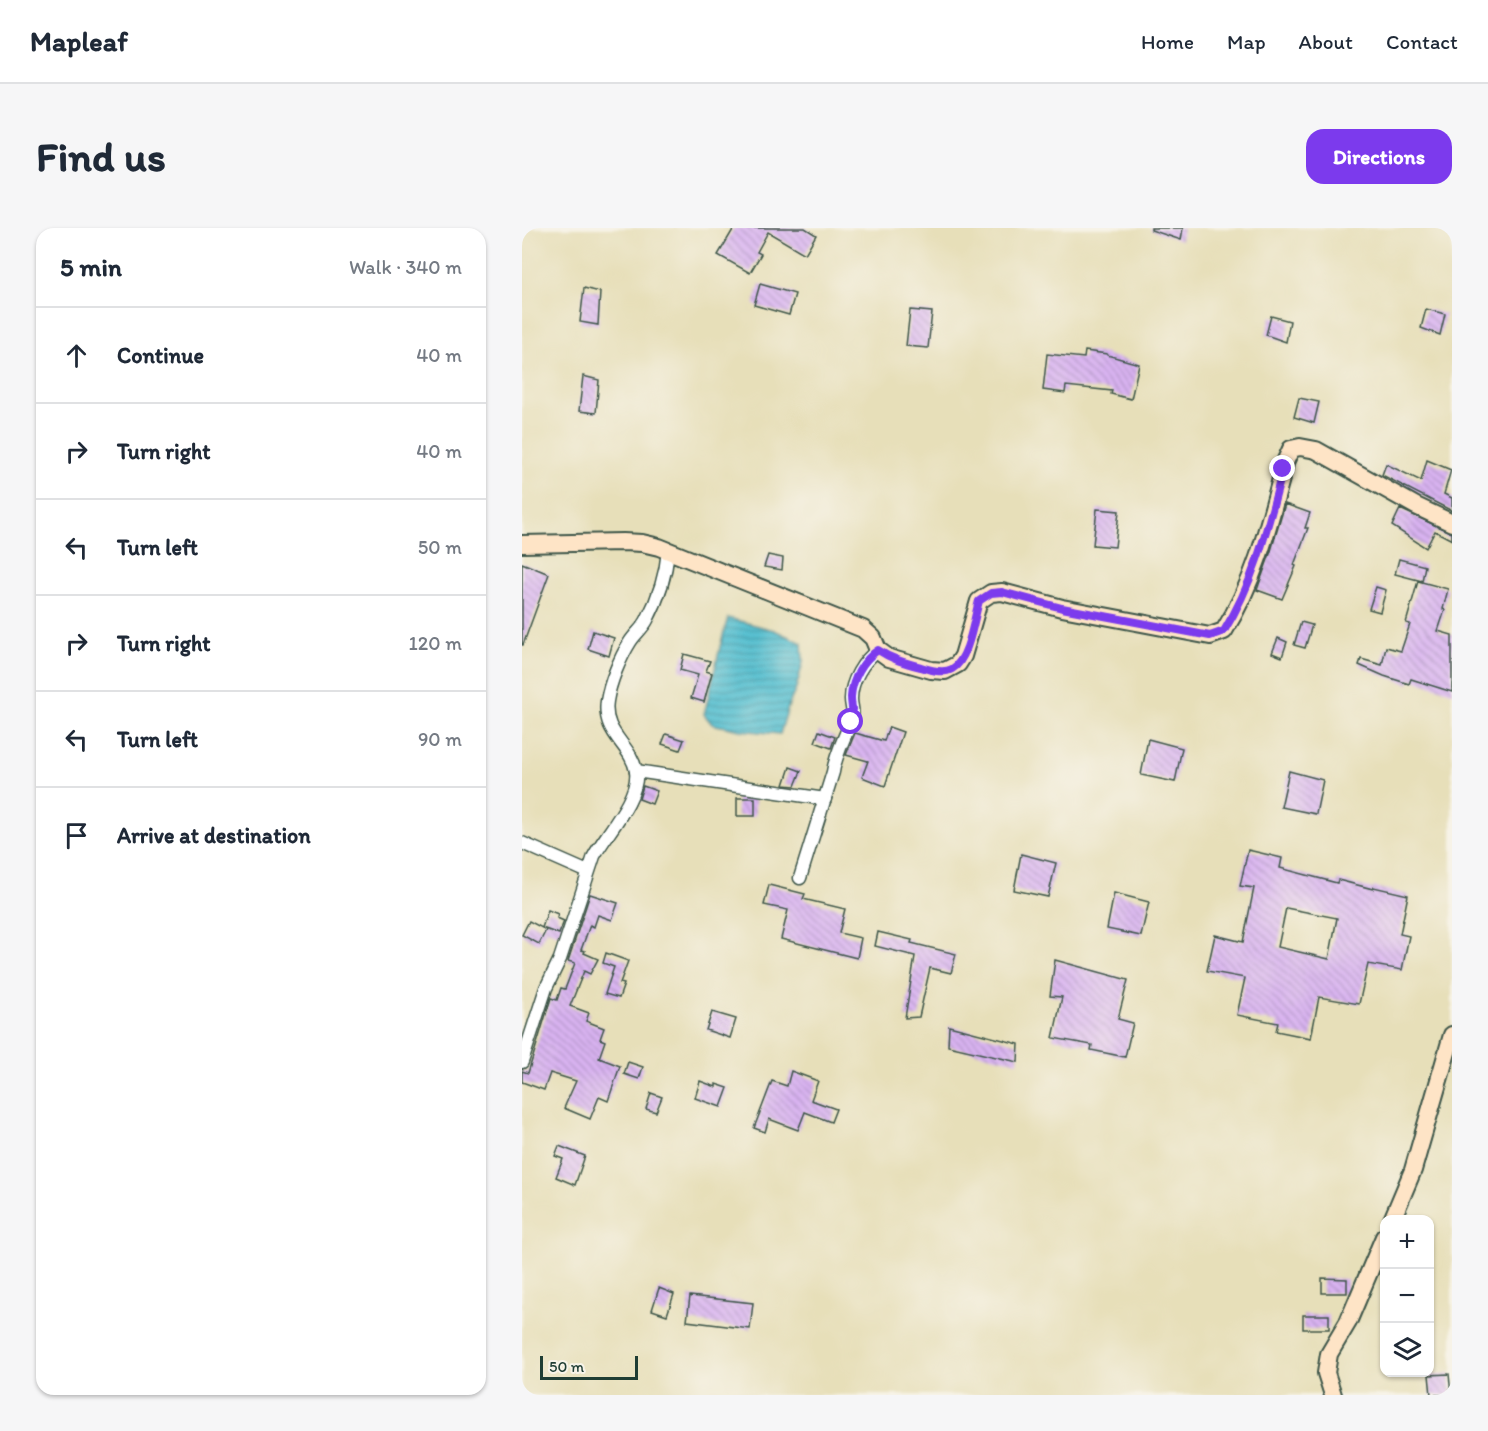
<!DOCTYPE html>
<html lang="en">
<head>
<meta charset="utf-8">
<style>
	body { margin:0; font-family:Itim,sans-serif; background:#f6f6f7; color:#1f2937 }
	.controls { position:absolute; right:18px; bottom:18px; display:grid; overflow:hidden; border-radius:12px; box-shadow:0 2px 4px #0004 }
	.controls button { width:54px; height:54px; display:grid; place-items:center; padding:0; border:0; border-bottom:2px solid #e0e1e3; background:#fff; color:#1f2937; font:30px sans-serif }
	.scale { position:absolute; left:18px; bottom:15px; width:98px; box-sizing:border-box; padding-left:6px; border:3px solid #1f3d34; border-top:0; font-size:16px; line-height:21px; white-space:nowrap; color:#1f3d34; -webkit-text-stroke:4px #f7f3e8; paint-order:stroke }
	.stop { position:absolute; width:18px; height:18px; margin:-14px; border:4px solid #7c3aed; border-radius:50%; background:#fff }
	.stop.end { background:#7c3aed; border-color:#fff; box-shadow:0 2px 6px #0008 }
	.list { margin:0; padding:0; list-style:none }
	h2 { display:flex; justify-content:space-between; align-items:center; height:78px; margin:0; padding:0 24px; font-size:26px }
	h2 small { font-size:20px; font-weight:400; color:#747a83 }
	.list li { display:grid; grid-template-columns:39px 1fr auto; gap:18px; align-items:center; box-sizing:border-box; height:96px; padding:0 24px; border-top:2px solid #e0e1e3 }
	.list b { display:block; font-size:22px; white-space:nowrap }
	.list em { font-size:20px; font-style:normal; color:#747a83 }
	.icon { flex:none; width:33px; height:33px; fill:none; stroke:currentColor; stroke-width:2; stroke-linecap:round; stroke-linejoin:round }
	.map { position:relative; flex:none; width:930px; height:1167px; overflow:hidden; border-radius:18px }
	header { display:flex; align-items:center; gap:36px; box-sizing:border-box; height:84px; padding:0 30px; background:#fff; border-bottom:2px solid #e0e1e3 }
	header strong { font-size:28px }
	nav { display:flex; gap:33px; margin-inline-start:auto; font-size:21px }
	.intro { display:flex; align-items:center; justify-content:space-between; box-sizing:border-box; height:144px; padding:0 36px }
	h1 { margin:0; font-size:42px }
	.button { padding:15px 27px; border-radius:18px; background:#7c3aed; color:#fff; font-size:21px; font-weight:700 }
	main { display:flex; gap:36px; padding:0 36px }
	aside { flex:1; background:#fff; border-radius:18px; box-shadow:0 2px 4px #0004 }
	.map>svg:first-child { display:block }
	.water { fill:url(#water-rules); stroke:#3a7e82; stroke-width:1.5 }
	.building { fill:url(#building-back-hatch); fill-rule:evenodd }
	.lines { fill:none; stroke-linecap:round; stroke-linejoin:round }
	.street-casing { stroke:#3d5548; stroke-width:15 }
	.secondary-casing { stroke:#3d5548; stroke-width:20 }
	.street { stroke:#fff; stroke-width:12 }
	.secondary { stroke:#fee4c6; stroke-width:16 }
	.route { stroke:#7c3aed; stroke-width:8 }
</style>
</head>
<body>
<header>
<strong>Mapleaf</strong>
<nav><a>Home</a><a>Map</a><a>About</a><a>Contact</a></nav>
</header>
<div class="intro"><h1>Find us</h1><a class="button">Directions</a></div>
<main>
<aside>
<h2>5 min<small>Walk · 340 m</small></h2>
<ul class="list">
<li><svg class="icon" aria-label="ahead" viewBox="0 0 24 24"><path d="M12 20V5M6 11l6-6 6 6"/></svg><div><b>Continue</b></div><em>40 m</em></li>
<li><svg class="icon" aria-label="right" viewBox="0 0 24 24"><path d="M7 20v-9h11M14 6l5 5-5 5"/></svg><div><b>Turn right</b></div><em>40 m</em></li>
<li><svg class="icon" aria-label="left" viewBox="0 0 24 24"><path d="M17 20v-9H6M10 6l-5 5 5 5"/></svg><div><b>Turn left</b></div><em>50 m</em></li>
<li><svg class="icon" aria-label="right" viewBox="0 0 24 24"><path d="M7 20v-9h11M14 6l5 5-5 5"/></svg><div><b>Turn right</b></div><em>120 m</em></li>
<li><svg class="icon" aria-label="left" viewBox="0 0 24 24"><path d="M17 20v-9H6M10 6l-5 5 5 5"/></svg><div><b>Turn left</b></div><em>90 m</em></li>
<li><svg class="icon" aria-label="arrive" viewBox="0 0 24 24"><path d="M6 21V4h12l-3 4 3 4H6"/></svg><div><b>Arrive at destination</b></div></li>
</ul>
</aside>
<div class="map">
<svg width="930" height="1167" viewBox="0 0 930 1167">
	<defs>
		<pattern id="water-rules" width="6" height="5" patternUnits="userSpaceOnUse" patternTransform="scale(1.5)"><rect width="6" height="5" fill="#55bfd0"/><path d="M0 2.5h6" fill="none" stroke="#469caa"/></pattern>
		<pattern id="building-back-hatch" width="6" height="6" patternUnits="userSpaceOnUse" patternTransform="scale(1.5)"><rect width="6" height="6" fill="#d9b3f1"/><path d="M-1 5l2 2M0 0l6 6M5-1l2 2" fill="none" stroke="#af93c4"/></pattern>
	</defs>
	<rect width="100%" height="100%" fill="#f7f3e8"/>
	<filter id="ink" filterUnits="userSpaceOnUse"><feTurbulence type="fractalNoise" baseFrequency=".0167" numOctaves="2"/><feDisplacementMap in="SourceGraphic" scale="12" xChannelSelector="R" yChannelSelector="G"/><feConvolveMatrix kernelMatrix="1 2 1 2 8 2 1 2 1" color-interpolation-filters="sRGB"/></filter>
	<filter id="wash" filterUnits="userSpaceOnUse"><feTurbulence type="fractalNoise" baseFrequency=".008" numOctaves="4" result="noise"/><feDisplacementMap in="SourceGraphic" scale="24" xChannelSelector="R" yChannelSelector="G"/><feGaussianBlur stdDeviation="1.35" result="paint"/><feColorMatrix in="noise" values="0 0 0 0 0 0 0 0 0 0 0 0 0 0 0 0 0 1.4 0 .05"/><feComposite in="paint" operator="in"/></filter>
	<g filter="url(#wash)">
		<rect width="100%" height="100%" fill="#e7dfb9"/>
		<path class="water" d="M206,390L252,402L280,415L281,434L274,461L267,476L258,506L218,502L190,496L182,486C191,454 196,422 206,390Z"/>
		<g id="blocks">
			<g class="building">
				<path d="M212,0H283L294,7L283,26L246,4L235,24L239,26L228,45L196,27Z"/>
				<path d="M629,0H661L659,12L629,2Z"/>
				<path d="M238,56L273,66L267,87L232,77Z"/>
				<path d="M62,60L78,64L76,97L58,94Z"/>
				<path d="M904,81L923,86L918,107L899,100Z"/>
				<path d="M388,82L410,84L406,120L384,118Z"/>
				<path d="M749,88L768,93L764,114L744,107Z"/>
				<path d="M563,123L585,126V127L617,136L609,171L589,166L590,163L544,158L543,165L521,162L525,126L562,130Z"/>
				<path d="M61,148L77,152L74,185L57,183Z"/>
				<path d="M777,170L797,174L792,195L772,189Z"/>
				<path d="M905,232L929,242L922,266L930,270V283L860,247L864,236L899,253Z"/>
				<path d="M763,276L788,285L783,300H786L772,337L774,338L760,371L735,362L749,323Z"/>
				<path d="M575,281L597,283L593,319L571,317Z"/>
				<path d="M878,281L930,305V312L913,303L904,320L870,298Z"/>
				<path d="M246,327L261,330L260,342L242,339Z"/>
				<path d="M877,331L903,338L900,353L873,346Z"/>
				<path d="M0,335L27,346L1,417H0Z"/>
				<path d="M896,353L926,361L921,381L923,382L916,403L930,407V464L889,451L887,456L862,448L837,437L839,431L860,437L864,419L879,423L888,396L884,395Z"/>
				<path d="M854,359L864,362L858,384L847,381Z"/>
				<path d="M779,394L790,397L783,420L772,417Z"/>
				<path d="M71,403L92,410L87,428L66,421Z"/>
				<path d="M756,410L765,414L760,429L750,425Z"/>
				<path d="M162,426L188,433L184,443L190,445L182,474L169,470L176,447L158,442Z"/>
				<path d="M367,499L381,504L363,558L340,549L346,533L324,527L333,505L362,513Z"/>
				<path d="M297,503L313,509L309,520L293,514Z"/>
				<path d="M144,506L162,512L158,522L140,516Z"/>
				<path d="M626,511L660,520L653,554L619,547Z"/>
				<path d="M268,539L279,543L273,558L262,557Z"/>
				<path d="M767,543L801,552L794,586L759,579Z"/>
				<path d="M121,558L135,563L130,576L117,571Z"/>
				<rect x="215" y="570" width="18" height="18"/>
				<path d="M726,622L760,630L758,640L815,655L816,652L851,661L852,659L886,667L878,706L887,708L880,742L846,736L837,776L797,769L789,810L754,803L756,795L715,787L723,750L685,743L693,707L721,714L732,660L718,658ZM764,680L815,690L807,731L756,719Z"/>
				<path d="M499,626L534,635L526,669L492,662Z"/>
				<path d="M247,657L283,666L281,671L323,681L317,705L339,710L335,730L259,711L266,682L242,677Z"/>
				<path d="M592,665L627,674L619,708L585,701Z"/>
				<path d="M68,666L96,675L90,692L76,687L72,699L68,697L59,722L63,723L62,725L76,731L68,746L62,743L48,778L67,785L64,793L82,800L78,811L83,813L77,830L98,838L86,873L77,869L68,891L42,880L54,853L28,845L22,862L0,854V843L6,845L29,770L35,772L39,760L43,761L53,735L46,733Z"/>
				<path d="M26,682L36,686L35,690L42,693L37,706L20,700L24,702L17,716L0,707L7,693L20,700Z"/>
				<path d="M356,704L390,712L389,715L434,726L429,745L408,740L397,789L383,790L393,728L353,718Z"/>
				<path d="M84,725L106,733L98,755L102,756L97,770L83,766L92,739L81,735Z"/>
				<path d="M533,732L606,752L596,791L611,795L603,829L569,822L570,817L531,810L540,769L528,768Z"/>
				<path d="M190,784L214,791L208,810L184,802Z"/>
				<path d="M427,798L497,816L496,834L426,818Z"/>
				<path d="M106,834L121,839L117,851L102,846Z"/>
				<path d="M269,843L296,853L289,872L314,881L309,894L283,884L276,902L247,891L243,904L232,900L250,853L265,858Z"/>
				<path d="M178,853L194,859V856L206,860L199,879L173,870Z"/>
				<path d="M129,865L140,869L134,884L124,881Z"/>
				<path d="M37,918L63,928L53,957L34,949L41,931L33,928Z"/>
				<path d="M800,1050L825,1051V1065H800Z"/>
				<path d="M137,1060L152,1066L145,1087L130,1082Z"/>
				<path d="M168,1068L231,1075L228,1101L165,1093Z"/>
				<rect x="781" y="1087" width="26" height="14"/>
				<path d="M927,1146L929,1167H909L907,1147Z"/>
			</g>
		</g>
	</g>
	<g filter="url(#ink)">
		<use href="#blocks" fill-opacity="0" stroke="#3d5548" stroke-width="1.5"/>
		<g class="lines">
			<g class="street-casing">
				<g id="street">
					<path d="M114,543L303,571"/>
					<path d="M0,615L66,644"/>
					<path d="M278,650L311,544C314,524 324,508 330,490C332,483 329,478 329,471C329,453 341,433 356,422"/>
					<path d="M0,834L24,760L38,731L72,628C84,606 118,569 114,543C109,516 80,506 85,473C88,454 98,430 108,414C113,406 121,400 125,392C136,371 144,346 146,323"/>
				</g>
			</g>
			<g class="secondary-casing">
				<g id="secondary">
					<path d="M0,316L101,314L120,315L137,319L341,401L351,410L356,422L367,430L409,442L423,443L436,436L441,428L457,373L469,365L480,364L540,380L688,408L702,403C735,350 748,291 764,232L769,221L778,219L794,222L894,278L930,295"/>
					<path d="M870,992L891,942L930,807"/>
					<path d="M811,1167L804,1145L807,1126L826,1094L862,1009"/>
				</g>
			</g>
			<use href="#street" class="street"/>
			<use href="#secondary" class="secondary"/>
		</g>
	</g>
	<g class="lines" filter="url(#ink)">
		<path class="route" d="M329,494C332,484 329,478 329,469C330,451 341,432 356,422C369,431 383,435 399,439C408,442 421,446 430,441C447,432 452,390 457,373L469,365L480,364L540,380L688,408L702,403C733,353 746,297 761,241"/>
	</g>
</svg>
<div class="controls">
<button>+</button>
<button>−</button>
<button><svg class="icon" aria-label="layers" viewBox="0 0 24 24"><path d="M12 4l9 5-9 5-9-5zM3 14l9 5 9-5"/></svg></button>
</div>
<div class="scale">50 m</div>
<div class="stop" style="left:329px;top:494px"></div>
<div class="stop end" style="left:761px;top:241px"></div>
</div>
</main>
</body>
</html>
